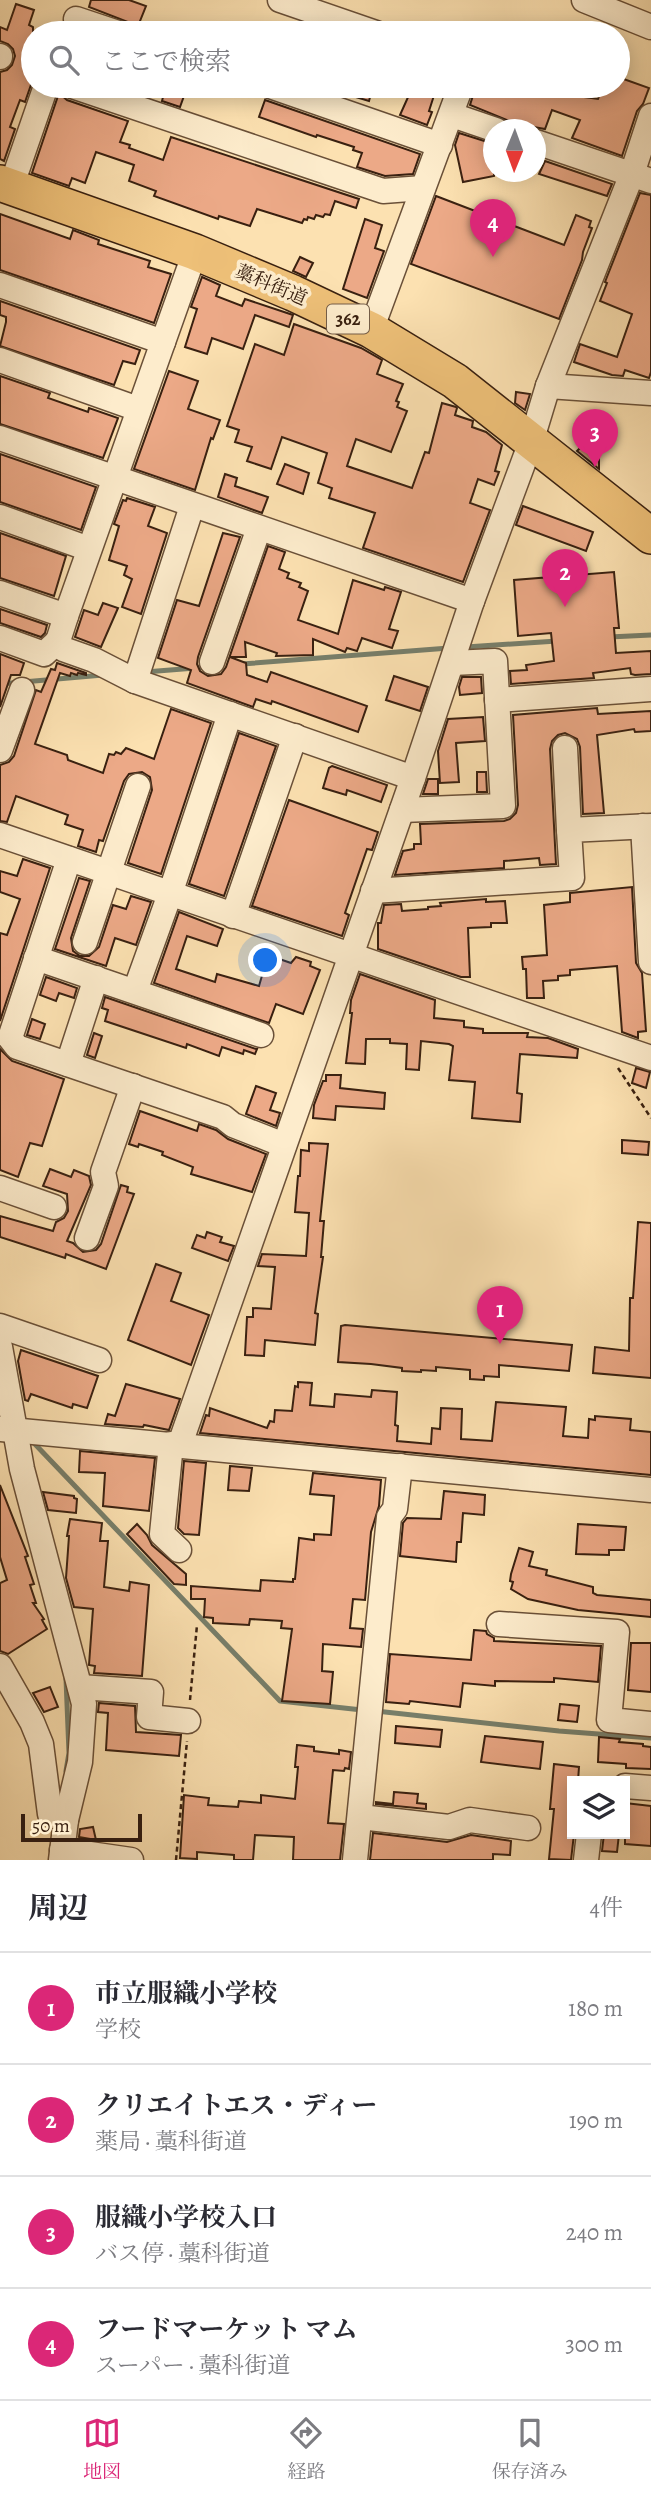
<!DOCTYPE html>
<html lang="ja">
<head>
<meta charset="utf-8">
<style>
	body { margin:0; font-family:Alegreya,"Noto Serif JP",serif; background:#f2f2f3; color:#2b2b33 }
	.controls { position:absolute; right:21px; bottom:21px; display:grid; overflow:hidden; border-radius:0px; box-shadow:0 4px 18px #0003 }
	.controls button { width:63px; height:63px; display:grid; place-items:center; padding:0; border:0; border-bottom:2px solid #e1e1e2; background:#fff; color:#2b2b33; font:35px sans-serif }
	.compass { position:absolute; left:483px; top:119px; width:63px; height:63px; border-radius:50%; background:#fff; box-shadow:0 4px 18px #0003; rotate:181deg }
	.scale { position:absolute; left:21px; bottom:18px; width:121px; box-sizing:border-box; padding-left:7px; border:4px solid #392010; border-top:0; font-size:19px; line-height:24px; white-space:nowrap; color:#392010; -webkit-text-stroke:5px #fdeccc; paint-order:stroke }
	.you { position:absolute; left:266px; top:961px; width:24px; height:24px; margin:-18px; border:5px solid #fff; border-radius:50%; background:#1a73e8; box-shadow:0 0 0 10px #1a73e833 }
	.badge { display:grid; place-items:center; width:46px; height:46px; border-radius:50%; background:#db2777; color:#fff; font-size:23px; font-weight:700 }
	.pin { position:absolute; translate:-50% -58px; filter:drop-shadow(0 2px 4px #0008) }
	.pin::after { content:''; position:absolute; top:37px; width:24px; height:21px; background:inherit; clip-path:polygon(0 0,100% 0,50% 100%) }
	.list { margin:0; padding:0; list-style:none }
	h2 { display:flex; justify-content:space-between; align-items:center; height:91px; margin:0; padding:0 28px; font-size:30px }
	h2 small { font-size:23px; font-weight:400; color:#7c7c81 }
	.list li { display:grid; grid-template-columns:46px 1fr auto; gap:21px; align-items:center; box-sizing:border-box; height:112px; padding:0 28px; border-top:2px solid #e1e1e2 }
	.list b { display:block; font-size:26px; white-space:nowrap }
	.list p { margin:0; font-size:23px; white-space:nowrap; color:#7c7c81 }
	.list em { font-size:23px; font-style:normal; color:#7c7c81 }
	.icon { flex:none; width:38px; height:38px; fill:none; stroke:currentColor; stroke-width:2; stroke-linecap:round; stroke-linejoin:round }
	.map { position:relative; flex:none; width:651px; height:1860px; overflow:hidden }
	.search { position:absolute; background:#fff; box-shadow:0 4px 18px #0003; left:21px; right:21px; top:21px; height:77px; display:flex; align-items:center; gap:18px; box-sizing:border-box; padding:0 24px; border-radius:38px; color:#7c7c81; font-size:26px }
	.sheet { height:539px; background:#fff }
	nav { display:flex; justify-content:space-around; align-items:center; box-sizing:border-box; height:98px; border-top:2px solid #e1e1e2; background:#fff; font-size:19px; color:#7c7c81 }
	nav a { display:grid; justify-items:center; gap:4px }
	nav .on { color:#db2777 }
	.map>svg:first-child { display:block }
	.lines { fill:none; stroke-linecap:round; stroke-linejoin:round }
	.stream { stroke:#777f6b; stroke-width:5 }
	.building { fill:#eca987; stroke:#392010; stroke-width:2 }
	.minor-casing { stroke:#6a5038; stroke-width:27 }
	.highway-casing { stroke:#392010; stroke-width:38 }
	.path { stroke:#392010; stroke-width:2.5; stroke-dasharray:5 3.5; stroke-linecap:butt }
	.minor { stroke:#fdeccc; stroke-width:24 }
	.highway { stroke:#eec078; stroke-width:35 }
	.labels { text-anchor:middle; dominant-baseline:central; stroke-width:7; stroke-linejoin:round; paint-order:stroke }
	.shield { fill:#fdeccc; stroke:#745d48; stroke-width:2 }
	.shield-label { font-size:18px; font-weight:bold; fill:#392010 }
	.street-label { font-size:19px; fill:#392010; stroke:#fdeccc }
</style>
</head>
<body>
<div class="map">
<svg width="651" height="1860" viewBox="0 0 651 1860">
	<rect width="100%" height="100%" fill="#fce1b1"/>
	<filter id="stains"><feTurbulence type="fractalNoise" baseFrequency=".00286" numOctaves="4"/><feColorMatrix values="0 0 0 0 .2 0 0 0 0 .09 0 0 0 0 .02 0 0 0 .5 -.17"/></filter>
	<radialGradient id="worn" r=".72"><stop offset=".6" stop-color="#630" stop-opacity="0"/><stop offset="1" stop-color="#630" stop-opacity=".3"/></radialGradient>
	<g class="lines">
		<g class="stream">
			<path d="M609,637L651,635"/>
			<path d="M466,647L557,641"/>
			<path d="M242,664L449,648"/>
			<path d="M145,672L208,667"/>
			<path d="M0,684L103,675"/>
			<path d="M32,1441L280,1701L362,1710"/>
			<path d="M376,1711L559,1731L651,1738"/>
			<path d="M66,1771L69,1753L66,1679"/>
		</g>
	</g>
	<g class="building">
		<path d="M91,0H129L146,6L138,26L89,7Z"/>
		<path d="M16,4L34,10L29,25L33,27V79L25,102L20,100L10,127L15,129L4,161L0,159V72L7,70L12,65L15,56L13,49L8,44L0,41V27L7,30Z"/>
		<path d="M618,77L649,88L643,104L637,111L622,156L572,138L580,120L552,110L545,129L534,127L529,129L470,105L476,86L497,92L499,86H554L584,97L598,99L603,86H618Z"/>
		<path d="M329,86H373L369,101L329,89Z"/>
		<path d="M413,86H437L429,111L432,112L427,125L400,115Z"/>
		<path d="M171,88L185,93L180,107L162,101L165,89L170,91Z"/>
		<path d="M59,93L67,100L128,121L120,142L130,145L129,148L163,160L171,137L359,199L356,208L335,201L330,215L325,214L323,217L316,215L314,219L308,217L307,220L304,219L302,223L257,209L250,226L219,216L218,219L154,196L156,191L129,181L134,165L96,152L85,183L72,178L69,186L32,173Z"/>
		<path d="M265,100L420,154L413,174L385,176L357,167L362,153L353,150L354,147L317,135L316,137L259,117Z"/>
		<path d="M459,133L494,144V176L463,182L455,145Z"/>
		<path d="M545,161L612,184L607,196L539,174Z"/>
		<path d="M640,193L651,195V372L649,378L625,370L623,376L612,375L574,362L580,344L617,357L632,314L600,301L607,283L605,282Z"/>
		<path d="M436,196L564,245L576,215L591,221L589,227L592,228L583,252L582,260L559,319L411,264Z"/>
		<path d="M0,214L70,239L73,230L99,240L98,244L150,261L148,267L171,274L154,323L0,270Z"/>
		<path d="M365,219L382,225L375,248L384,251L367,298L343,289Z"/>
		<path d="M300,257L313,263L306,277L293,271Z"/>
		<path d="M202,277L220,285L216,296L242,306L245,299L293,315L289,327L255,315L243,349L212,338L207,354L185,347L197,309L191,307Z"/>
		<path d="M0,301L140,350L135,364L123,361L114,385L0,346L6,322V317L0,315Z"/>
		<path d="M294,324L361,348L382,360L377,374L403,384L396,401L399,402L397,407L407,411L391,452L356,439L347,466L412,488L425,452L429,453L442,403L456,407L457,408L455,415L473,421L472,427L486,432L502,445L495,471L499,472L494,485L478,479L470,503L490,510L463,582L363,548L375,513L329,498L332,488L318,483L327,453L282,437L271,469L247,461L252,447L235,442L239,430L227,426L255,344L284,355Z"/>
		<path d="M169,371L198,381L188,409L220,420L213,439L211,438L195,490L134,469Z"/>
		<path d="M0,376L50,393L48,398L88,412L89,408L118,418L103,458L0,424Z"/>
		<path d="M516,392L530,394L525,410L515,403Z"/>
		<path d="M586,442L599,453V469L577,451Z"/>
		<path d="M0,454L96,487L81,530L0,502Z"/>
		<path d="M285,464L309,473L303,494L277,484Z"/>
		<path d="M225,474L237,478L235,486L268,497L262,513L218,497Z"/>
		<path d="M127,498L155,507L148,526L167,533L141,614L122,607L132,579L124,575L127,566L109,560L119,526L114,524L123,500L126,501Z"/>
		<path d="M523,506L593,532L586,551L516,525Z"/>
		<path d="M0,533L66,556L54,596L0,578Z"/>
		<path d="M223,533L240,537L198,657L197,664L200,671L208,676L221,674L226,667L268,546L285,552L279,569L289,573L287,578L301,583L299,587L308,591L298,620L338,634L353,580L384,590L385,587L401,592L389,629L398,631L392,648L362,638L357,651L347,648L345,652L313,639V655L276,656L277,653L245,642L246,657H230L246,663L247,675L267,682L271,672L367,706L358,732L272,701L271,704L256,699L253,707L187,683L191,670L158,658L177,600L199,606Z"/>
		<path d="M614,572L619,628H614L616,653L651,651V674L635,675L631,674L630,668L593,673L594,678L511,684L510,671L527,670L526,665L554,661L551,633L518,636L514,580Z"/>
		<path d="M103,603L118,608L101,647L75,637L84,610L98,615Z"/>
		<path d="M0,609L47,625L45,633L41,637L0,623Z"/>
		<path d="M0,654L24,663L20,675H11L0,707Z"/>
		<path d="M57,663L86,673V675L78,673L77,675L71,673L70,676L60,673L35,744L67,755L68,760L103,773L109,754L114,755L116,752L121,754L126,748L154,759L171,709L211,723L161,874L128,863L152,790L150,777L142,772L129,774L124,781L103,841L99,840L96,852L78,846L83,830L65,824L68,815L16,796L7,822L0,821V765L9,762L14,756L36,690L41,692L51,669L55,670Z"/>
		<path d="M394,676L428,687L420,711L386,700Z"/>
		<path d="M462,677H481L482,693L460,695L459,687Z"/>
		<path d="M597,708L598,714L651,711V731L635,732L634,729L597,735L604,813L583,814L580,747L577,739L565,733L558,735L552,741L550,749L556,864L540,865L539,858L504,861V868L395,875L403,851L414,849V844H421L420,824L504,821L510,819L516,813L518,805L513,715Z"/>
		<path d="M483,717L485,741L456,743L459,782L440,783L438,751L448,719Z"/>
		<path d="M239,733L276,746L224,896L189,884Z"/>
		<path d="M332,766L387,785L381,802L347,790L346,795L323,788L329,768Z"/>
		<path d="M477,772H486L487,792H477Z"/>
		<path d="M428,779H438V794H423Z"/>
		<path d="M289,800L378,832L372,850L367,849L345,913L349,915L342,936L252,906Z"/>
		<path d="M23,859L50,868L0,1021V933L7,935L20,899L0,892V871L17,876Z"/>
		<path d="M79,878L90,881L71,938L73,951L80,956H89L99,947L113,905L126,909L131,896L151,902L136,945L115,938L106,966L55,949Z"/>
		<path d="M632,887L636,963L642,973L646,1031L638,1032V1038L622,1032L617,966L570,970V975L558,976V980L543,981L544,998H527L526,969H523L522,957L547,955L544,905L570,902V893Z"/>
		<path d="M486,899V902L505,901L507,923H491V927L468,928L470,977H461L378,949V923H381L384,905L401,904L402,911L428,909V907L441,906L440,903Z"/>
		<path d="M179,912L223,929L217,946L187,936L176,969L215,982L217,974L259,986L268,955L291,963L296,957L311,962L310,966L320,970L303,1014L276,1004L269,1023L154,983Z"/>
		<path d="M360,974L435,1000L434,1018L464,1021V1027L483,1029V1033H528L527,1037L548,1038L578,1049L577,1058L520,1054L517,1093L522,1094L520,1122L472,1118L475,1082L449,1080L453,1046L449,1044L421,1041L419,1070L406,1069L407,1044L390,1043V1039H366L365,1064L346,1063L352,1013H350L351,1000Z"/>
		<path d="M46,977L77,988L74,998L59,993L56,1001L40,995Z"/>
		<path d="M105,997L256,1049H257L255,1054L244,1050L243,1054L222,1047L219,1056L187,1044L186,1048L105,1021L108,1010L102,1008Z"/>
		<path d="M32,1019L45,1024L40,1039L27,1035Z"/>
		<path d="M94,1033L102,1036L95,1058L87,1055Z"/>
		<path d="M0,1049L12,1061L64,1079L42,1146L30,1143L18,1177L0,1170Z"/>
		<path d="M636,1068L650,1072L646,1088L632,1083Z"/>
		<path d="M326,1075H341L340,1088L385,1093L384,1109L336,1106L335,1120L313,1118L314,1105L323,1081H326Z"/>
		<path d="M256,1086L276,1093L270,1110L280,1113L276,1126L246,1114Z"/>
		<path d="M140,1111L197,1131L199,1124L216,1130L228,1139L266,1154L252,1192L191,1174L193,1167L162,1155L163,1152L139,1144L138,1147L129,1144Z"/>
		<path d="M622,1140L649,1142L648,1155L622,1153Z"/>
		<path d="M309,1143L328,1144L320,1221H324L321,1257H323L315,1313L318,1314L315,1345L265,1340L264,1356L245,1355L247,1317H253V1308L271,1309L275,1267L258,1266L262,1254L306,1256L309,1213L295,1212L298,1176H300L301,1150L309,1151Z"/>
		<path d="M50,1169L71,1177L74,1170L89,1176L91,1185L67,1241L73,1243L83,1252L96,1250L101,1244L121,1185L128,1187L127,1192L134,1194L106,1269L66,1254L65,1258L0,1237V1216L53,1231L56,1222L64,1218L68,1211L67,1194L43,1186Z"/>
		<path d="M638,1222L651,1223V1378L593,1373L595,1347L629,1351L630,1298H633Z"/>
		<path d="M207,1232L222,1237L220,1242L234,1246L228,1261L192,1248L197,1235L205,1238Z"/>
		<path d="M156,1264L181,1273L171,1301L209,1315L191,1365L128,1340Z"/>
		<path d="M345,1325L572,1345L569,1371L499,1365V1377L484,1376V1380L470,1379V1370L436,1367V1371L421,1370V1372L402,1371V1368L371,1364L338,1362L341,1326Z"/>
		<path d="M21,1350L98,1376L87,1408L73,1404L72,1408L31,1394L28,1401L25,1400L18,1361Z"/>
		<path d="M298,1382L312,1383L310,1405L334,1407L335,1394L371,1397L372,1390L397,1392L395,1425L398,1426L397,1441L431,1444L432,1428L440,1429L441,1408L462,1409L461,1439L492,1441L496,1402L566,1407L563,1436L588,1438L589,1419L595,1420V1416L631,1419L630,1430L651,1432V1475L200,1433L206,1415L209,1416L210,1408L267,1428L270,1421L274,1422L275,1410L292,1411L295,1386L298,1387Z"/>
		<path d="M126,1384L180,1399L169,1430L144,1425L143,1427L105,1424L108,1414L115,1416Z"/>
		<path d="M80,1451L155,1458L149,1511L103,1506L105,1473L79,1472Z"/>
		<path d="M184,1461L206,1463L199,1535L184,1534L178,1528Z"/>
		<path d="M230,1466L252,1468L249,1491L228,1490Z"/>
		<path d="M313,1473L381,1480L379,1506L371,1532L365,1600L353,1599L350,1628L363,1629L361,1647L323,1644L322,1671L333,1672L330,1704L282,1701L292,1629L281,1628L282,1621L250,1619L249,1625L213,1623V1618L204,1617L205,1599H191V1586L260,1591L261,1580L293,1582V1579H295L299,1538L314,1540V1534L331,1535L334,1496L310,1494Z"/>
		<path d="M0,1485L28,1556L25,1557L34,1584L30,1585L36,1603H33L44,1619L42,1620L47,1629L8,1654L0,1651V1583L7,1580L0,1557Z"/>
		<path d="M444,1491L485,1495L484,1515L463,1513L461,1542H457L456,1562L400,1556L403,1523L407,1518L441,1519Z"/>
		<path d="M43,1492L74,1496V1498L77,1499L76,1513L48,1510Z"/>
		<path d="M70,1519L102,1523L100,1541H108L104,1587L129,1591L130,1582L149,1585L142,1676L94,1673L95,1666L89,1665L93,1609L74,1607L66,1578L69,1536H67Z"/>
		<path d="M137,1524L147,1535L152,1545L186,1574V1585L174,1584L127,1534Z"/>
		<path d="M578,1524L626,1527L624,1550H609V1555L576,1554Z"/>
		<path d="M519,1548L533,1552L529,1566L547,1570L546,1575L593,1587V1593L597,1595L651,1600V1617L578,1610L528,1599L511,1589L513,1582L510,1581L511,1574Z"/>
		<path d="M474,1630L486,1631L487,1634L494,1638V1641L601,1646L598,1682L554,1678V1682L495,1681V1686L463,1683L460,1707L410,1701L409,1704L386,1702L390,1654L471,1660Z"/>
		<path d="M631,1643H651V1692L628,1690Z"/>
		<path d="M50,1687L58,1707L44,1712L33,1693Z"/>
		<path d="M99,1703L135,1706L136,1732L181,1735L179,1756L106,1750L108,1713L98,1712Z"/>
		<path d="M560,1704L579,1706L577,1722L558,1720Z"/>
		<path d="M396,1726L442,1730L440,1747L395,1743Z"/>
		<path d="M485,1736L543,1742L540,1769L481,1762Z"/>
		<path d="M599,1737L620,1739L619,1742L643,1744V1746L651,1747V1769L626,1768V1764L598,1762Z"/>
		<path d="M297,1745L314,1747V1751L339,1754V1750L351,1752L349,1769L345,1768L344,1771L333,1770L328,1823L344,1824L340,1860H293L294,1837L255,1835L253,1860H234V1855L197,1852V1859L180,1858L184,1795L209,1798L208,1805L238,1807L239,1801L261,1803V1795L295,1799L298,1767H295Z"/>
		<path d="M554,1764L579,1767L578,1781H572V1834H574L571,1860L549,1859L554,1809H550Z"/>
		<path d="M394,1792L418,1794L417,1803L426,1804V1809L376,1804V1802L393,1804Z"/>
		<path d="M625,1803L651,1806V1846L625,1844Z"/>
		<path d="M93,1827L96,1840L79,1837L80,1829Z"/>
		<path d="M373,1833L447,1842L471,1835L511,1841L510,1855L493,1854V1860H370Z"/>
		<path d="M604,1834H619L617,1852L602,1851Z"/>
	</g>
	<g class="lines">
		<g class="minor-casing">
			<g id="minor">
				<path d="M280,0L376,33"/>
				<path d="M584,0L651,27"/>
				<path d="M76,19L118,33"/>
				<path d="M0,56V57"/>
				<path d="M72,86L383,191L423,188"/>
				<path d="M270,86L440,145"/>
				<path d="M452,115L496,130"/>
				<path d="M536,142L651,181"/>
				<path d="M11,187L46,86"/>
				<path d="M0,285L163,342L66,616L0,593"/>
				<path d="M371,330L461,86"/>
				<path d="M163,342L195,252"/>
				<path d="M0,360L138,409"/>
				<path d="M548,386L651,393"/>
				<path d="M0,438L472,601"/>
				<path d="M0,517L89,549"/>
				<path d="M66,616L58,641L63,649L94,660L135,681L413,778"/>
				<path d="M0,638L44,654L58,641"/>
				<path d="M212,662L259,528"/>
				<path d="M135,681L192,506"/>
				<path d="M497,700L651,689"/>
				<path d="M565,748L569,830"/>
				<path d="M0,750L22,690"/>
				<path d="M402,810L503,806L495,661L452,663"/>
				<path d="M643,826L651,962"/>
				<path d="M0,835L651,1058"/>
				<path d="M69,859L10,1038L17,1047L223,1117L233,1125L284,1145"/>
				<path d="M373,891L572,878L569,830L651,826"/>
				<path d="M233,916L295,736"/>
				<path d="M85,942L138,786"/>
				<path d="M36,958L261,1035"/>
				<path d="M135,991L170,894L230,714"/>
				<path d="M68,1064L96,978"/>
				<path d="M0,1188L54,1207"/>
				<path d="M87,1238L106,1186L103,1172L133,1086"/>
				<path d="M0,1326L99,1360"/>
				<path d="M0,1347L22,1469L84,1704L80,1762L66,1820L61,1860"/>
				<path d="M0,1429L651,1490"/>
				<path d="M171,1444L162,1534L179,1550"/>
				<path d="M180,1444L413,778L472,601L531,442L548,386L632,174L651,116"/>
				<path d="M499,1624L617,1632L609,1720L651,1724"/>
				<path d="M0,1666L32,1722L41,1744L50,1814L66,1820"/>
				<path d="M80,1687L151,1692L149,1717L188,1721"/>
				<path d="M625,1786L651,1788"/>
				<path d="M360,1817L449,1827L470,1820L528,1828"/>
				<path d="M62,1850L131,1860"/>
				<path d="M355,1860L389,1517L395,1509L400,1466"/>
				<path d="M586,1860L589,1834"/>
			</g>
		</g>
		<g class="highway-casing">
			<path id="highway" d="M0,183L195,252L293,293L371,330L455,381L651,536"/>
		</g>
		<g class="path">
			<path d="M618,1068L651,1118"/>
			<path d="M190,1700L197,1625"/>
			<path d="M176,1860L187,1741"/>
		</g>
		<use href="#minor" class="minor"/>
		<use href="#highway" class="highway"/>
	</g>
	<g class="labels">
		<rect class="shield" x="327" y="304.5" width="42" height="29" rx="5"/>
		<g class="shield-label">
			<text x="348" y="319">362</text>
		</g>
		<g class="street-label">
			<text transform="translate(271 285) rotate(23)">藁科街道</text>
		</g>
	</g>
	<rect width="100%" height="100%" filter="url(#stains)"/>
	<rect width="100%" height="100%" fill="url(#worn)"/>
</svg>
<div class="controls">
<button><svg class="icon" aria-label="layers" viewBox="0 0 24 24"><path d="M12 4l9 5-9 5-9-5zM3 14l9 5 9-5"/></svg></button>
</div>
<svg class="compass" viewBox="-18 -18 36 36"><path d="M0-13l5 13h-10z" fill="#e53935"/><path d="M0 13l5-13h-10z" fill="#7c7c81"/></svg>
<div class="scale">50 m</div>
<div class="you"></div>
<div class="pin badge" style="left:500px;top:1344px">1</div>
<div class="pin badge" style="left:565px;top:607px">2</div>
<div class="pin badge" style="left:595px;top:467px">3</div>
<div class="pin badge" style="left:493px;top:257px">4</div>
<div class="search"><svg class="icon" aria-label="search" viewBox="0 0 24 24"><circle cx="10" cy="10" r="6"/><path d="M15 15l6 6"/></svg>ここで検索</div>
</div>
<section class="sheet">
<h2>周辺<small>4件</small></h2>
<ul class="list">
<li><span class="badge">1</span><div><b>市立服織小学校</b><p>学校</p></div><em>180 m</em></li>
<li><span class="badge">2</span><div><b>クリエイトエス・ディー</b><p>薬局 · 藁科街道</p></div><em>190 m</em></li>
<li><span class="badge">3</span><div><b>服織小学校入口</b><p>バス停 · 藁科街道</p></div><em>240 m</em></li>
<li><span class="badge">4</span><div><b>フードマーケット マム</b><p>スーパー · 藁科街道</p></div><em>300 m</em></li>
</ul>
</section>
<nav>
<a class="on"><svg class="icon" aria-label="map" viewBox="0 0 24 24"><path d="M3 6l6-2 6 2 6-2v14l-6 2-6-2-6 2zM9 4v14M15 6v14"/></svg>地図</a>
<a><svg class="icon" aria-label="directions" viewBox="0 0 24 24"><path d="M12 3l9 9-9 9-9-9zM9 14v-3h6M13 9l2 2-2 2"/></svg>経路</a>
<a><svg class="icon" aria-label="saved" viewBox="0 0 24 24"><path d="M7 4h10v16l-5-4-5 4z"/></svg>保存済み</a>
</nav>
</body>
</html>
